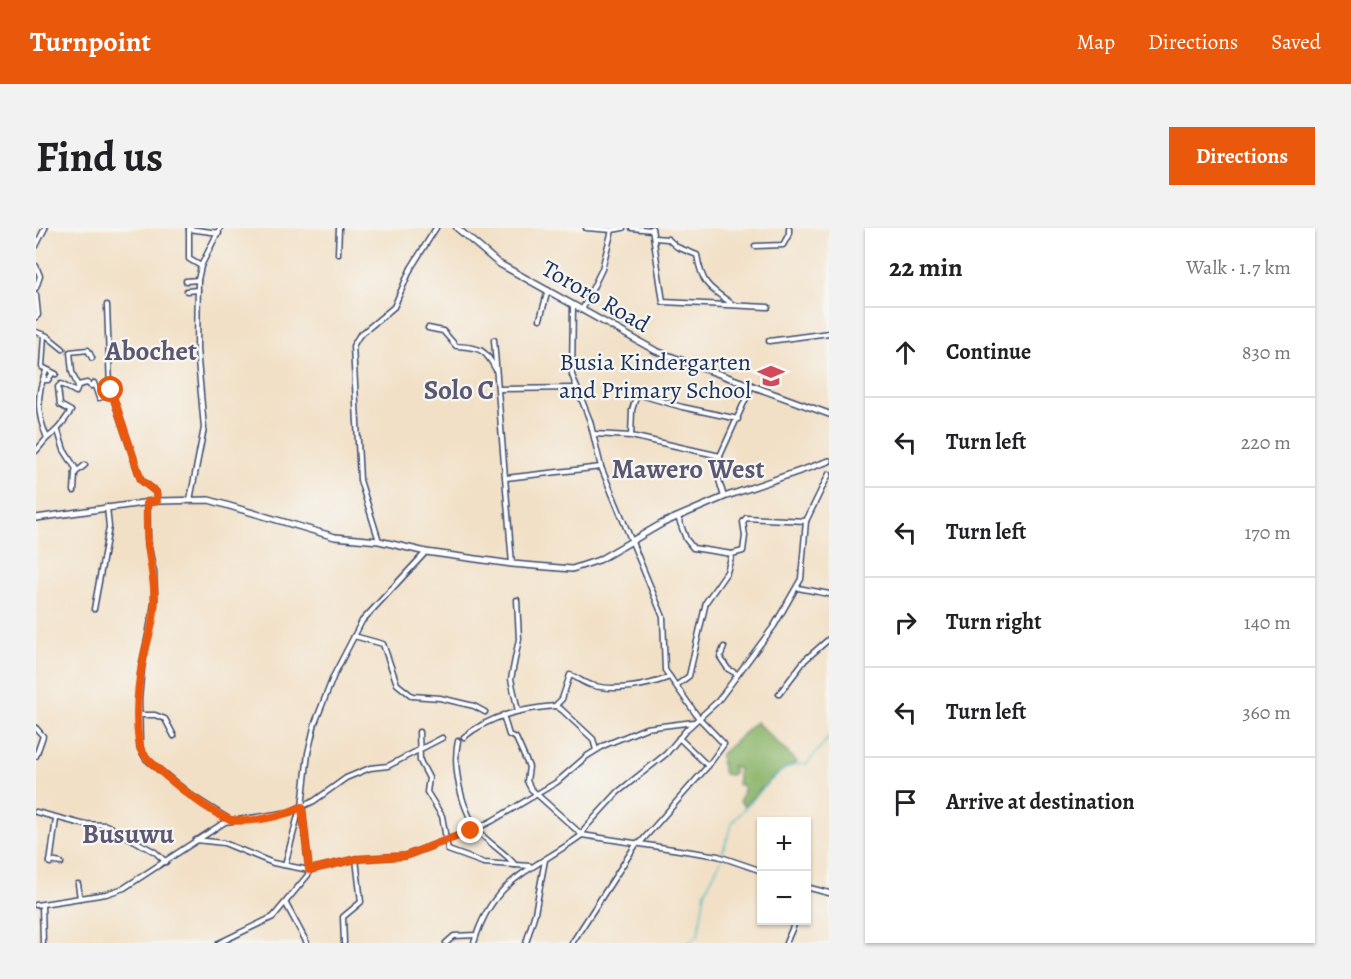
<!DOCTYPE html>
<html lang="en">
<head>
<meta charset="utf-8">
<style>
	body { margin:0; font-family:Alegreya,serif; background:#f2f2f2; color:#202124 }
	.controls { position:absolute; right:18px; bottom:18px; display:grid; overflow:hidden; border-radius:0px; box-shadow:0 2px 4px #0004 }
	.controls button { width:54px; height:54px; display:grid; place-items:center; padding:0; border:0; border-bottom:2px solid #e0e0e0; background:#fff; color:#202124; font:30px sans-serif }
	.stop { position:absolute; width:18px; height:18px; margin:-14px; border:4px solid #ea580c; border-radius:50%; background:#fff }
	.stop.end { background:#ea580c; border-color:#fff; box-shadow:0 2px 6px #0008 }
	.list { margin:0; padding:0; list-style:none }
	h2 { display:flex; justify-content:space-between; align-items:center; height:78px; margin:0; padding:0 24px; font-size:26px }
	h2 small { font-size:20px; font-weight:400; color:#757577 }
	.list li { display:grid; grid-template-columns:39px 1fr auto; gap:18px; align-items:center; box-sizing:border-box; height:90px; padding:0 24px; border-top:2px solid #e0e0e0 }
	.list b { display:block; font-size:22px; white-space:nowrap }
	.list em { font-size:20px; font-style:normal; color:#757577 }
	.icon { flex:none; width:33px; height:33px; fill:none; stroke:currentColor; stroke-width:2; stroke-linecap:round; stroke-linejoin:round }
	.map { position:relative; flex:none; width:793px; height:715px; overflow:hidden; border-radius:0px }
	header { display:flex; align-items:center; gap:36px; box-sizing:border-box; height:84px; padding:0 30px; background:#ea580c; color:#fff }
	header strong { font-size:28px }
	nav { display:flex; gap:33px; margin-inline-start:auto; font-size:21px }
	.intro { display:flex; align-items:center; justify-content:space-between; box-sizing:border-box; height:144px; padding:0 36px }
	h1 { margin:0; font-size:42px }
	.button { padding:15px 27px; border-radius:0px; background:#ea580c; color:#fff; font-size:21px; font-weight:700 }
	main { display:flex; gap:36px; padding:0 36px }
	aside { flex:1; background:#fff; border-radius:0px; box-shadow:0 2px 4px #0004 }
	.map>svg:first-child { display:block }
	.forest { fill:#8cb56b; stroke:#547264; stroke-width:1.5 }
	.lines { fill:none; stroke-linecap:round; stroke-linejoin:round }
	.stream { stroke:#4dbcc3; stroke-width:1.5 }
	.minor-casing { stroke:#3b4a6e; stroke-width:7 }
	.secondary-casing { stroke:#3b4a6e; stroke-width:8 }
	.minor { stroke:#fff; stroke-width:4 }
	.secondary { stroke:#fff; stroke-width:5 }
	.route { stroke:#ea580c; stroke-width:8 }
	.labels { text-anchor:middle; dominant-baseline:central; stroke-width:4.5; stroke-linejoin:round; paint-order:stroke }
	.street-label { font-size:24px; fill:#1b2f5e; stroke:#f6f6f2 }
	.poi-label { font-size:24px; fill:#1b2f5e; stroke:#f6f6f2; text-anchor:end }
	.quarter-label { font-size:27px; font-weight:bold; fill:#5c5772; stroke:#f6f6f2 }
</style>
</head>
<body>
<header>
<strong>Turnpoint</strong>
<nav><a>Map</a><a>Directions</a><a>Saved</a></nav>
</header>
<div class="intro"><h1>Find us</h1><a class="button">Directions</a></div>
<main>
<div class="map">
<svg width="793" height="715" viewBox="0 0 793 715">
	<rect width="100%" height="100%" fill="#f6f6f2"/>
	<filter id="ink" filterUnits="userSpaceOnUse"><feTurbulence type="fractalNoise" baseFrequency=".0167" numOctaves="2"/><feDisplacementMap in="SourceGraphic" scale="12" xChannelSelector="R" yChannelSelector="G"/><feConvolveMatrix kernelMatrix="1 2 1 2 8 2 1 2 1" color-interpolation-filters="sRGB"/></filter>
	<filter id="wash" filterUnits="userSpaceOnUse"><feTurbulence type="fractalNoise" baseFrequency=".008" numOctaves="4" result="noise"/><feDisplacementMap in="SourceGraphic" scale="24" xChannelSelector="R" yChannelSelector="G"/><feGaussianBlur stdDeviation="1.35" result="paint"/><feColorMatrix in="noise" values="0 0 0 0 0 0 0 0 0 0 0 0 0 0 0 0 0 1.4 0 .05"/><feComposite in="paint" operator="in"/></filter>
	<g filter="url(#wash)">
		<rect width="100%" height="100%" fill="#f2e0c6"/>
		<path class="forest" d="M720,494L761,534L739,547L708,578L704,573L708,558L701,556L703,540L696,538L698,544L695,547L688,546L684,527Z"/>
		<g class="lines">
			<g class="stream">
				<path d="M686,626L697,593L731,556L747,542L758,537L771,536L793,509"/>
				<path d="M651,715L662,707L669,664L685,632"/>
			</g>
		</g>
	</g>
	<g filter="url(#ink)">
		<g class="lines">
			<g class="minor-casing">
				<g id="minor">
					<path d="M153,0V31L165,38"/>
					<path d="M550,0L576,2"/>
					<path d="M596,0L616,2"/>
					<path d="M616,0L627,74L732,79"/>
					<path d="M153,1L183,5"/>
					<path d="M618,10L632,11L641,19L661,27C666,57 673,60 698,77"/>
					<path d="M0,18L9,0"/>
					<path d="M719,18L747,17L753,6V0"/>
					<path d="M302,26L303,0"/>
					<path d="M0,38L4,48L0,60"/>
					<path d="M150,53L162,52"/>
					<path d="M151,63L162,62"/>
					<path d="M0,67L2,87L0,89"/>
					<path d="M71,77L74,160L105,252L120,264L121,273"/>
					<path d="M537,77L536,147L554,193L565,239L627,389L629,442L662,489L688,516L672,538"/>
					<path d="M546,82L566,41L576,2L587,0"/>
					<path d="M504,91L512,62"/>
					<path d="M392,100L407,103L420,118C444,120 449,120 460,142"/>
					<path d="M0,104L11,108L27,121"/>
					<path d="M8,107L6,139L20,146"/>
					<path d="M458,112L476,336"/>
					<path d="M733,113L793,105"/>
					<path d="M10,143C0,167 1,186 11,210C23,202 27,194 35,183L24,177L22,159L25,156L40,164L42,159L36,144L34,124L52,122L56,130"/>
					<path d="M7,152H12L16,146"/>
					<path d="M42,157L51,155L55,158L58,155L63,170L76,166"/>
					<path d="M463,161L540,160"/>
					<path d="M22,203L28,222L40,241L39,245"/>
					<path d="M558,206L595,208L684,228L716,157"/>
					<path d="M595,208L596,182L601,166L646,179L702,191"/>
					<path d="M0,223L11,210"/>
					<path d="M684,228L683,252L688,269"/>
					<path d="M470,250L565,239"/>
					<path d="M38,263L39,245L49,237"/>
					<path d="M154,272L168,200L161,121L162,52L165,38L184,0"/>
					<path d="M111,275L112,316L118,344L119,372L106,438L103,471L104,520L110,531L156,568L194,592"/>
					<path d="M343,313L324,252L317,118L323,108L358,79L375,40L400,0"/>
					<path d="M696,326L707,323L709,308L707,294L710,290L770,293"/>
					<path d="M762,360L793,366"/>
					<path d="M481,372L483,411L475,451L482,483"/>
					<path d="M58,381L73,299L71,279"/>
					<path d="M318,408L347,416L361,456L376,468L404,470L438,478L449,484"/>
					<path d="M688,419L684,429L692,441L701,446"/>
					<path d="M641,457L653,448L670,374L691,344L696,326L657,320L650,311L642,289"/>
					<path d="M743,466L769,432L793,411"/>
					<path d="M520,478L526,482L557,511L560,522"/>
					<path d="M103,487H119L129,491L138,508"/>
					<path d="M467,487L473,507L480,510L493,539L491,553L495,561L546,607L682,628L726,643"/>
					<path d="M0,500L7,508L0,528"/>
					<path d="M383,504L384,533L393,550L391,564L406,588L412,622L448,635L494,638"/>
					<path d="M428,509C455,487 486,481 519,478L526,471L534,447C541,449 547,455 555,457C579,464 611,458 634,449"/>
					<path d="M422,513C416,540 426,585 445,606C455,617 470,625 479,637"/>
					<path d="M0,584L46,596L70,597L119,624L130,634"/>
					<path d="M160,612L188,615L237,635L273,642L320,631L369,628L435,603L456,593L521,554L551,528L569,517L610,500L658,494"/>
					<path d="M604,615L672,538L643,510"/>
					<path d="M14,633L25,635"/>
					<path d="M14,635L20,591"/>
					<path d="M249,637L264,580"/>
					<path d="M42,656L44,670"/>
					<path d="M770,659L793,665"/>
					<path d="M250,676L271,715"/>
					<path d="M0,677L70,666L88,660L189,594L254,584L278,573L310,550L334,540L352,538L406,510"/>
					<path d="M6,677L7,715"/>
					<path d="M183,715L237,689L272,647L273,642L266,579L272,525L279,495L298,447L326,393L390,324"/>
					<path d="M308,715L307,689L325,674L320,631"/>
					<path d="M410,715L418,708L440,707"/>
					<path d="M438,715C457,649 497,643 546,607L549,600L582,564L630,526L651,501L682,473L738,398L765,351L770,293L793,246"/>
					<path d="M490,715L499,685L509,632"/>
					<path d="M536,715L601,615"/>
					<path d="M750,715L760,692"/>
				</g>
			</g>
			<g class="secondary-casing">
				<g id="secondary">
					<path d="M421,0L462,35L620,123L793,186"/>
					<path d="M0,290L121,273L173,272L299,309L343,313L390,324L476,336L536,341L563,332L627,295L688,269L793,233"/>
				</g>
			</g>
			<use href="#minor" class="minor"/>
			<use href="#secondary" class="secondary"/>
		</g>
	</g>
	<g class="lines" filter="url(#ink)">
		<path class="route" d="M75,162L105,252L120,264L121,273L111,274C111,291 110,308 113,324C116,346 120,361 118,383C117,397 112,410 109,423C102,452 98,490 104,519C106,533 180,590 195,592C217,595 246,588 266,579L273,642L320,631L369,628L435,603"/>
	</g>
	<defs>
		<g id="school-bare" transform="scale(2.07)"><path d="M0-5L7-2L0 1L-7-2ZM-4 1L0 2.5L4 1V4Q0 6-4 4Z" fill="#d1495b" stroke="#f6f6f2" stroke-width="2.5" paint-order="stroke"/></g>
	</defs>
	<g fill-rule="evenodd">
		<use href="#school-bare" x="735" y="148"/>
	</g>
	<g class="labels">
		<g class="street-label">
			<text transform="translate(560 68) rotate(30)">Tororo Road</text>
		</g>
		<g class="poi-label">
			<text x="715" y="134">Busia Kindergarten<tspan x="715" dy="28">and Primary School</tspan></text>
		</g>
		<g class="quarter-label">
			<text x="115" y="123">Abochet</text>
			<text x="423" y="162">Solo C</text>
			<text x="652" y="241">Mawero West</text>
			<text x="92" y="606">Busuwu</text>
		</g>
	</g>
</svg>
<div class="controls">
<button>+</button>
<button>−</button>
</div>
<div class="stop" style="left:75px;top:162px"></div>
<div class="stop end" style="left:435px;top:603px"></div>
</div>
<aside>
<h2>22 min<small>Walk · 1.7 km</small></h2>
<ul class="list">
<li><svg class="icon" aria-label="ahead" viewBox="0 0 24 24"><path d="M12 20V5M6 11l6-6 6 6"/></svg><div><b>Continue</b></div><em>830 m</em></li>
<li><svg class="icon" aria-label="left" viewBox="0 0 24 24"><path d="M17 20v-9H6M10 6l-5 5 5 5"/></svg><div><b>Turn left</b></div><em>220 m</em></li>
<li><svg class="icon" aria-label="left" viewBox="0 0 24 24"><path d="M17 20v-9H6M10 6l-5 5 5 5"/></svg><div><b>Turn left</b></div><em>170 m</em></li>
<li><svg class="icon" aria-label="right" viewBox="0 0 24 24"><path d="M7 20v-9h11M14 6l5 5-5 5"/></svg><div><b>Turn right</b></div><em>140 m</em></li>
<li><svg class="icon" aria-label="left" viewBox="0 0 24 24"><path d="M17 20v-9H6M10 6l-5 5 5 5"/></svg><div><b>Turn left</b></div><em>360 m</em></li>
<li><svg class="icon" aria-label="arrive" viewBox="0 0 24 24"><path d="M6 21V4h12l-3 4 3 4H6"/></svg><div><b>Arrive at destination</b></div></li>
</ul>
</aside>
</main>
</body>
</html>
